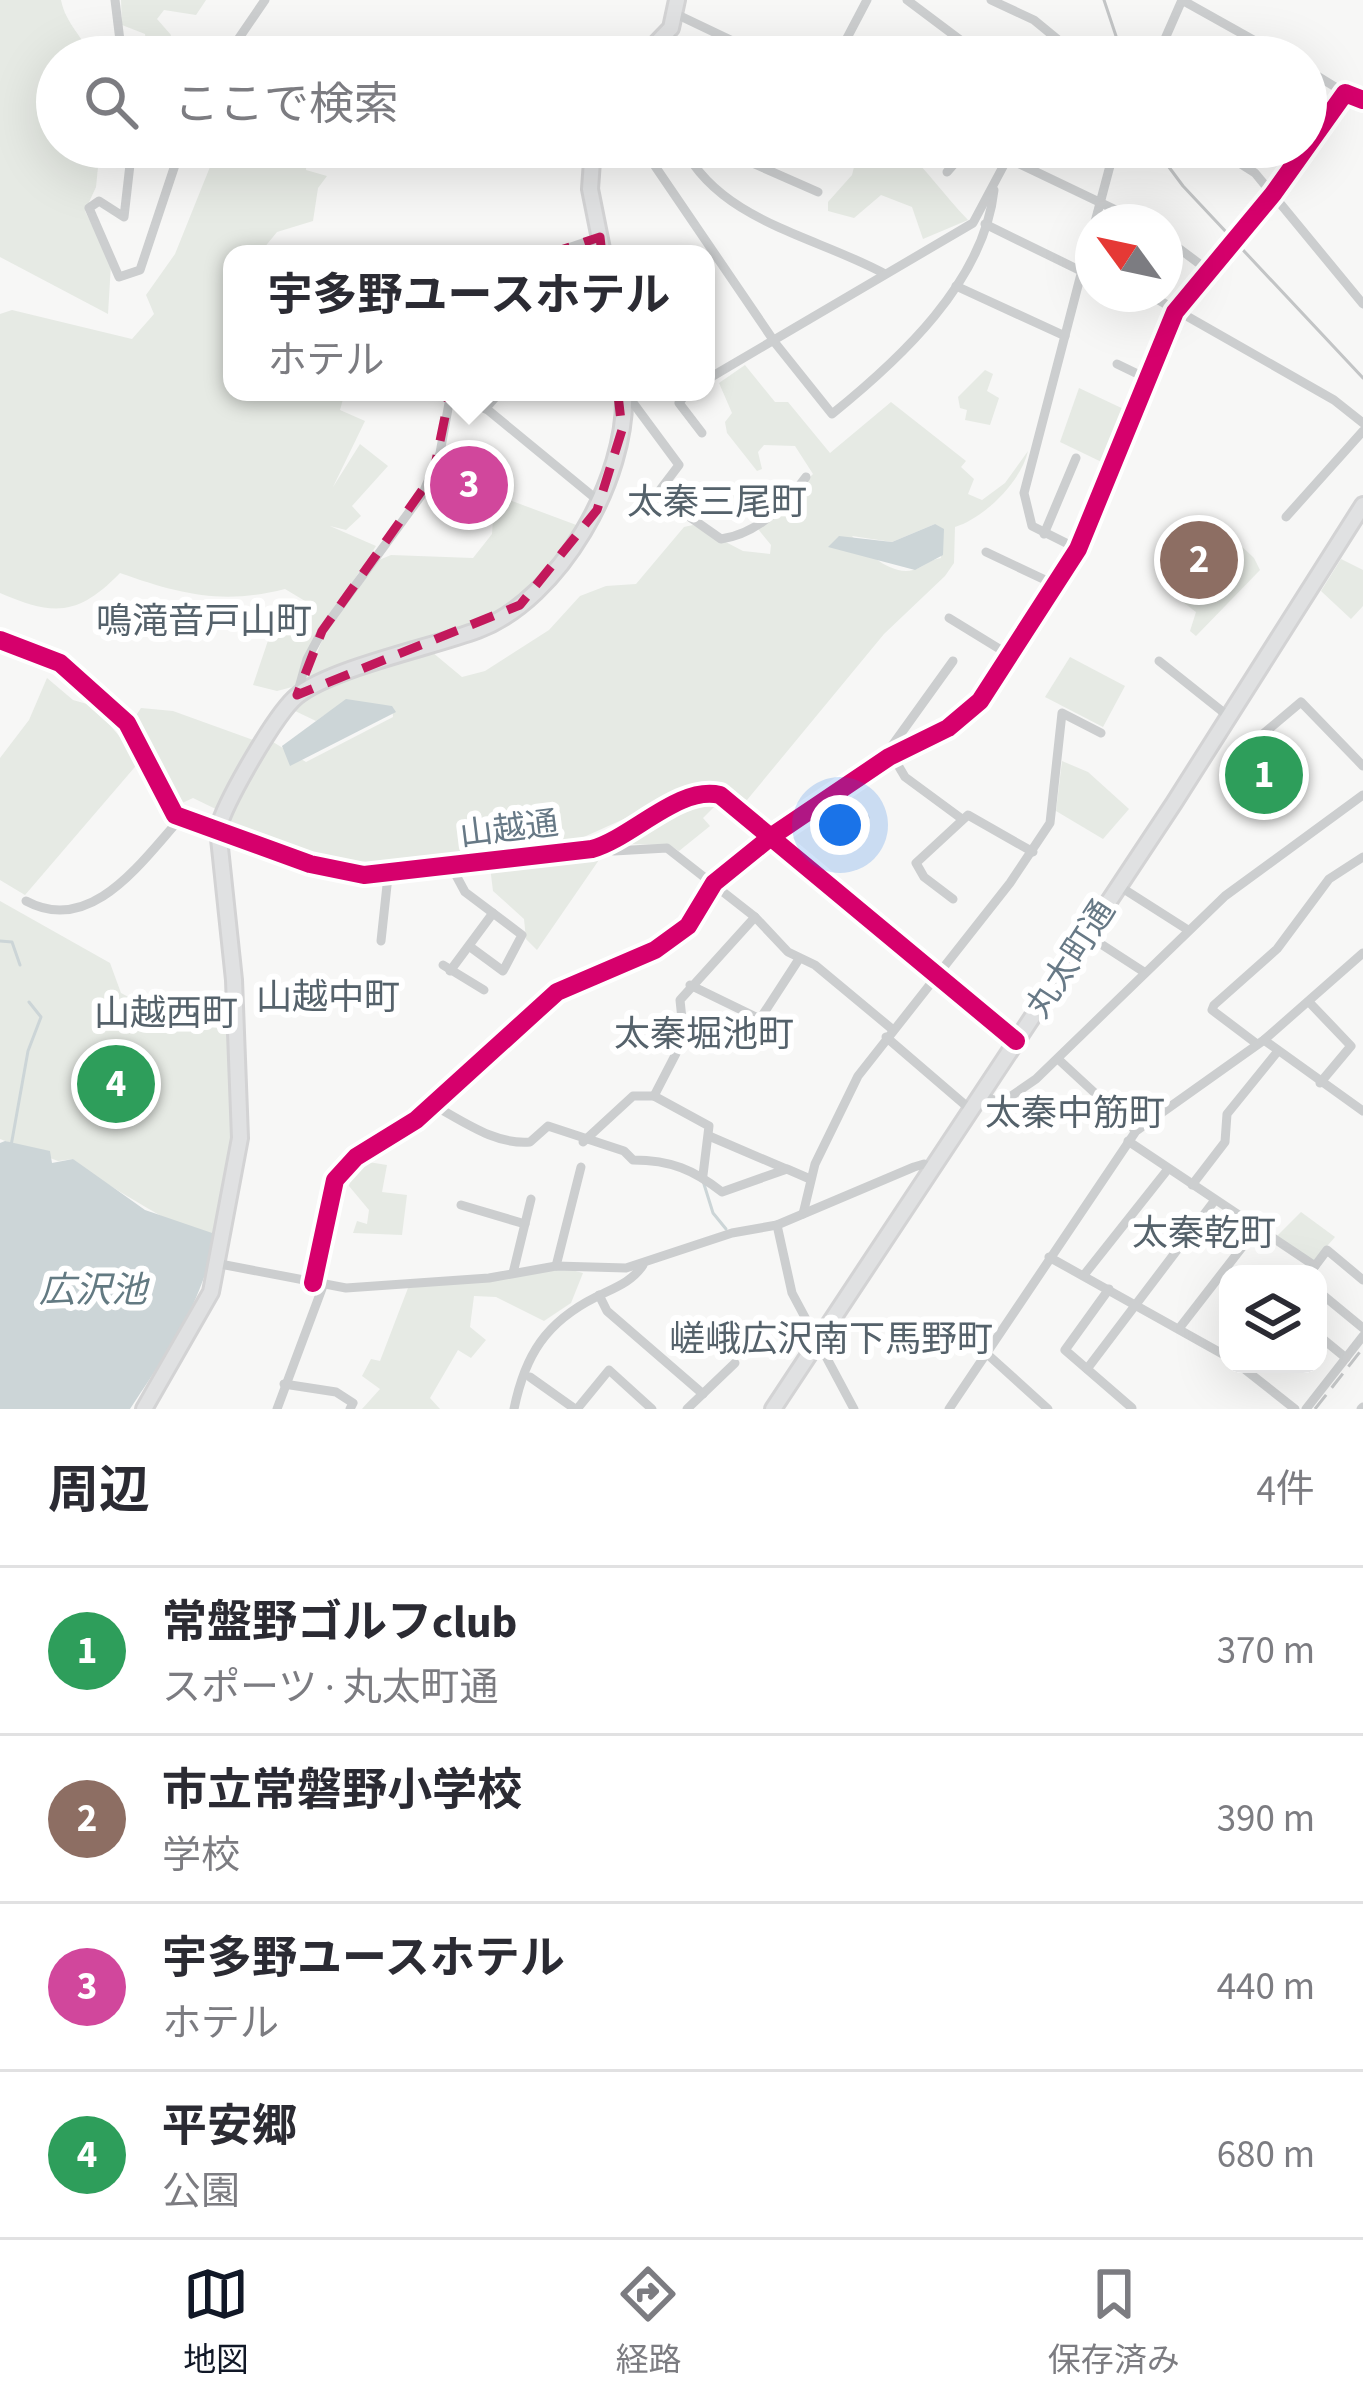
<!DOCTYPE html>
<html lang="ja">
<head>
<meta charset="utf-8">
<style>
	body { margin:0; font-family:"Source Sans 3","Noto Sans JP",sans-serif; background:#f7f7f7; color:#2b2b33 }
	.controls { position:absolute; right:36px; bottom:36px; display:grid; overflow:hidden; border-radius:24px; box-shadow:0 12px 48px #0002 }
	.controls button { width:108px; height:108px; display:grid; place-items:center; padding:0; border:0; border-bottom:3px solid #e1e1e2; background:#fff; color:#2b2b33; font:60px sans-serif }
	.compass { position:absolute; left:1075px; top:204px; width:108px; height:108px; border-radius:50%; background:#fff; box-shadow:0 12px 48px #0002; rotate:303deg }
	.you { position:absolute; left:840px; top:825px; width:42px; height:42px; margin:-30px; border:9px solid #fff; border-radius:50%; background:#1a73e8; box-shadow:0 0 0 18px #1a73e833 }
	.badge { display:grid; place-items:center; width:78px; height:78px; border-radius:50%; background:#111827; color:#fff; font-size:39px; font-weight:700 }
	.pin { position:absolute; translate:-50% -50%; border:6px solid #fff; box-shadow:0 3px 12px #0006 }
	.popup { position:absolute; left:223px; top:245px; width:492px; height:156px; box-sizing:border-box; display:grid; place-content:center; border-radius:24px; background:#fff; filter:drop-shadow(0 3px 9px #0005); font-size:39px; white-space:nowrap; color:#7c7c81 }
	.popup b { font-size:45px; color:#2b2b33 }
	.popup::after { content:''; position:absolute; left:50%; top:100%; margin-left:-24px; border:24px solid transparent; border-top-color:#fff }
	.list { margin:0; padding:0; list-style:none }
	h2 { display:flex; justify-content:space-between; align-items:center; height:156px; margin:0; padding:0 48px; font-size:51px }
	h2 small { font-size:39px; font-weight:400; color:#7c7c81 }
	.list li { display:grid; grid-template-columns:78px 1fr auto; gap:36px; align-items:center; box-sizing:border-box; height:168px; padding:0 48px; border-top:3px solid #e1e1e2 }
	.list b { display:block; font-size:45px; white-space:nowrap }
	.list p { margin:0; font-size:39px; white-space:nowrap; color:#7c7c81 }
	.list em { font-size:39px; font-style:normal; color:#7c7c81 }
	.icon { flex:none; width:66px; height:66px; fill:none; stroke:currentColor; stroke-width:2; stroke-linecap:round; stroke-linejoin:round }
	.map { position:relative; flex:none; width:1363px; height:1409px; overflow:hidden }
	.search { position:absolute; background:#fff; box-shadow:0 12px 48px #0002; left:36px; right:36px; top:36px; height:132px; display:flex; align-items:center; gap:30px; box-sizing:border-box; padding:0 42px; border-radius:66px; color:#7c7c81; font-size:45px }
	.sheet { height:828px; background:#fff }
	nav { display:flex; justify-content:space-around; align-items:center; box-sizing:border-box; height:168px; border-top:3px solid #e1e1e2; background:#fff; font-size:33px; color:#7c7c81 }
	nav a { display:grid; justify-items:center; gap:6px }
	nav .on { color:#111827 }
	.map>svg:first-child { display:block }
	.green { fill:#e6eae4; fill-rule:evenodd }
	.water { fill:#ccd5d7 }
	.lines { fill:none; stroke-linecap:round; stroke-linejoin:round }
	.stream { stroke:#ccd5d7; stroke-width:3 }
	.secondary-casing { stroke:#d4d5d6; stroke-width:18 }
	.primary-casing { stroke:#d3d3d4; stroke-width:20 }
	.street { stroke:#cccecf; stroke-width:9 }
	.secondary { stroke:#e0e1e2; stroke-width:12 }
	.primary { stroke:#e0e1e2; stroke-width:14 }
	.tram { stroke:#c3c5c6; stroke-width:3 }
	.rail { stroke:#c3c5c6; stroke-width:3; stroke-dasharray:18 9; stroke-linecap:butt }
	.cycleway-casing { stroke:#fff; stroke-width:26 }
	.cycleway { stroke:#d6006c; stroke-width:18 }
	.marked { fill:none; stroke:#c2185b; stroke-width:9; stroke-dasharray:24 15; stroke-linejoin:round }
	.labels { text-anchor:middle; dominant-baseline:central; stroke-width:12; stroke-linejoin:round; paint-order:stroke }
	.street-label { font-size:33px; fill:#677986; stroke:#fff }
	.neighbourhood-label { font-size:36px; fill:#55626b; stroke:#fff }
	.water-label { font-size:36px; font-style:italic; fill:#637a82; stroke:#fff }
</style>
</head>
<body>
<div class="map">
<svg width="1363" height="1409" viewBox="0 0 1363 1409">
	<rect width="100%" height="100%" fill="#f7f7f6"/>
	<g class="green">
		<path d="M0,0H61C66,25 83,35 90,57H57V147H100L96,187L85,211L111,264L108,314L0,257Z"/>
		<path d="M121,0H206L196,15L164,10L157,19L171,35L165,57H148L145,34L122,25Z"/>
		<path d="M218,147H308L306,170L327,176L318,188L313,221L277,232L259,254H232V392H345L340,410L365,421L333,487L360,444L388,466L352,506L361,516L346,530L330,526L376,546L303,658L296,686L277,691L253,685L278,611L288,615L305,601L285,589C223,605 179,594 120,573C79,615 55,617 0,593V314L12,310L132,339L154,314L146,295L175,254Z"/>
		<path d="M826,147H902C928,171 944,195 968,220L923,239L912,207L881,195L854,218L828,211V202L852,175L855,163Z"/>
		<path d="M745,365L775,402H788L830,453L891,402L966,461L961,467L974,479L968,494L982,500L1005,483L1028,451C1021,482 984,518 955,527L954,563L945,576L884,634L747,800L706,782L575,841L383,867L322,859L224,825L226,814L193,798L180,804L170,797L135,717L141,708L173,711L270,746L273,742L306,762L393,717L392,706C350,705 354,694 316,721L293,710L314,690L432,652L462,677L485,671L549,630L580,596L606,586L636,584L684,527L693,525L743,551L770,554L771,545L758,529L813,474L795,446L764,445L758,452L762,469L757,471L727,433L725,422L732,413L719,383ZM935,524L941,558C928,560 924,567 913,570C891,576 864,551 852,536L892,542Z"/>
		<path d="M985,370L993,374L987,391L999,398L990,425L965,420L967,410L960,408L958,397Z"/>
		<path d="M1079,388L1130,412L1112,467L1060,442Z"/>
		<path d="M504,498L579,526C537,627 396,652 304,685L325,633L379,560L391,555L473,558L492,534L494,506Z"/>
		<path d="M1222,528L1254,558L1260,570L1196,636L1190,631L1196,612L1175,596Z"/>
		<path d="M1341,559L1363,570V606L1351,619L1321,591Z"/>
		<path d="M1070,657L1125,686L1103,727L1045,697Z"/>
		<path d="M47,678L73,700L94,706L140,761L25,895L0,880V758L29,720Z"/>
		<path d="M1255,741L1301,784L1292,795L1297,800L1279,817L1228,766Z"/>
		<path d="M1062,761L1088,772L1129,809L1103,839L1056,811Z"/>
		<path d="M707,796L720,801L703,818L710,826L679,851L669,845L623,844Z"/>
		<path d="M596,853L601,857L537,950L526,939L524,919L493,891L490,867Z"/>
		<path d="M0,901L110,963L121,993L179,1024L229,1029L234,1145L217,1251C169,1217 119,1196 73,1159L58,1161L0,1139Z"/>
		<path d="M356,1160L387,1165L382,1192L407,1195L402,1235L353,1233L357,1221L367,1224L369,1210L349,1186Z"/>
		<path d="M1301,1212L1335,1237L1314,1261L1276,1237Z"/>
		<path d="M564,1268L583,1273L571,1303L544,1321L496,1297L474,1296L470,1327L486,1340L471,1358L458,1350L430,1398L440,1409H362L380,1389L362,1376L371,1359L380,1361L408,1288Z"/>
	</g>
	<g class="water">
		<path d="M935,524L944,529L943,555L915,570L828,547L839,536L892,542Z"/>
		<path d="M346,699L392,706L396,712L290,766L282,746Z"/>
		<path d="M5,1141L50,1151L52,1163L73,1159L145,1210L215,1234C205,1300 166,1354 130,1409H0V1143Z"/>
	</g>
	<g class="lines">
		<g class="stream">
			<path d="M0,941L12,942L20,965"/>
			<path d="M11,1146L28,1051L41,1017L29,1002"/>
			<path d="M703,1181L713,1213L726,1229"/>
		</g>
		<g class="secondary-casing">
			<path id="secondary" d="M0,640L60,663L127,723L175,815L310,864L364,875L592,849C632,838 679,785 720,795L1016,1041"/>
		</g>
		<g class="primary-casing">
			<g id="primary">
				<path d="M643,57L671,28L677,0"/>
				<path d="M593,147L590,189L603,254"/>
				<path d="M144,1409L211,1292L240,1138L234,980L218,829C225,802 276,713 297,696C331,668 433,647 478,630C560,599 628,478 624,392"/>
				<path d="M773,1409L1174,803L1363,505"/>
			</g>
		</g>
		<g class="street">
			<path d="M115,0L122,57"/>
			<path d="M907,0L983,57"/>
			<path d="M991,0L1034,20L1079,57"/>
			<path d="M1182,0L1284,57"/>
			<path d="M676,14L766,57"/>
			<path d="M667,34L696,57"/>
			<path d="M226,57L265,0"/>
			<path d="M837,57L867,0"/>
			<path d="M1157,57L1182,0"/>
			<path d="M1306,69L1345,93"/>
			<path d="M132,147L124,217L99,201L89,208L119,277L140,270L181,147"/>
			<path d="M642,147L776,344L832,414C899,360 984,282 994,190"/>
			<path d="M683,147C721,222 816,236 885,274"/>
			<path d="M716,147L818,192"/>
			<path d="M984,147L1141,222"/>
			<path d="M1214,147L1255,173L1363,304"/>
			<path d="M947,172L969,147"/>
			<path d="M1095,222L1115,147"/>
			<path d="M985,224L1079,270"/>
			<path d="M1165,238L1209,271"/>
			<path d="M391,254H394"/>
			<path d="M551,254L600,237"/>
			<path d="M956,286L1065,336"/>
			<path d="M1148,294L1334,400L1363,423"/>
			<path d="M1117,364L1146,378"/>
			<path d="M706,380L973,223L1006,161"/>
			<path d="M466,392L601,503"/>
			<path d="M625,392L679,465L657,494L721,539C757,534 785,506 806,477"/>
			<path d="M687,392L679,403L702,433"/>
			<path d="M485,409L500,392"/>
			<path d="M1286,517L1363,431"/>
			<path d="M1044,534L1076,458"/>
			<path d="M1078,549L1032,526L1024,493L1093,228"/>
			<path d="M986,552L1058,586"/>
			<path d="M949,618L1011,656"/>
			<path d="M953,661L889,750L905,777L962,819"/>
			<path d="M1159,661L1228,716"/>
			<path d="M297,695L307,659L322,631L423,493L440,453L451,392"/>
			<path d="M1257,739L1301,702L1363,766"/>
			<path d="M831,797L856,827"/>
			<path d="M848,835L865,818"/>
			<path d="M607,844L614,851L667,848L755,917L788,952L815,965L892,1029"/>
			<path d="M451,866L465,892L522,935L503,971L469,946"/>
			<path d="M1119,886L1188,930"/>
			<path d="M953,899L924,877L916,863L968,815L1033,852"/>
			<path d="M26,901C91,936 141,862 180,819"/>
			<path d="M1087,935L1144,972"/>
			<path d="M381,941L388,876"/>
			<path d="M443,965L484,990"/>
			<path d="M450,971L493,913"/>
			<path d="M690,985L760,1019L799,959"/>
			<path d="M1309,1002L1351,1046L1320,1083"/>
			<path d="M886,1037L971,1110"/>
			<path d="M1264,1040L1363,1111"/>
			<path d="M1257,1044L1212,1010L1214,1005L1277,949L1329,879L1363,857"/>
			<path d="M1058,1059L1136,1131"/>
			<path d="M981,1095L1001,1103L1036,1079L1225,896L1363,795"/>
			<path d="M654,1096L684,1038L680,1000L755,917"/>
			<path d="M433,1105C463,1121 495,1145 530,1142L548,1126L624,1151L633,1160C671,1160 694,1170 722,1192L787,1169L810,1179"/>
			<path d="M709,1136L786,1169"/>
			<path d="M1128,1141L1315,1266"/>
			<path d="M583,1142L633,1096H654L709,1126L703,1175"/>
			<path d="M1192,1185L1225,1142L1227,1114L1278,1051"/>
			<path d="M461,1205L525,1224"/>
			<path d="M803,1214L815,1164L858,1076L1010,883L1050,823L1062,713L1101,733"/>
			<path d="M777,1225L792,1293L854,1409"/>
			<path d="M1049,1257L1228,1357"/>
			<path d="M220,1264L346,1288L489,1278L556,1266L626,1268L732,1233L777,1225L914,1167L924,1164L931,1170"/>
			<path d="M556,1266L581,1167"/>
			<path d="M513,1273L531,1199"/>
			<path d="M1309,1274L1327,1250L1363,1280"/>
			<path d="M1084,1275L1168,1169"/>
			<path d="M313,1283L335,1180L356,1157L416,1120L557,992L655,950L688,926L714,883L772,836L889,757L948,728L980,701L1078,549L1175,312L1273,194L1345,93L1363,100"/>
			<path d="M1109,1289L1065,1350L1132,1408"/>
			<path d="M1318,1291L1363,1328"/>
			<path d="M599,1295L607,1311L703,1394"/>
			<path d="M1181,1326L1257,1228"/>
			<path d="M1318,1335L1346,1358"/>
			<path d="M986,1353L1048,1409"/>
			<path d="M1238,1364L1295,1409"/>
			<path d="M1087,1369L1215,1200"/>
			<path d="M530,1377L575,1409"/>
			<path d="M284,1384L336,1392L353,1403L350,1409"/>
			<path d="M277,1409L323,1286"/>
			<path d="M514,1409C525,1355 546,1322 596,1297C614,1288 632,1282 643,1265"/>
			<path d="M577,1409L609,1370L652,1409"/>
			<path d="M687,1409L735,1363"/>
			<path d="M949,1409L1136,1131L1264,1040L1363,953"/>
			<path d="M1306,1409L1363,1336"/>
			<path d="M1361,1409L1363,1407"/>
		</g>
		<use href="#secondary" class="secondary"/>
		<use href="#primary" class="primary"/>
		<g class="tram">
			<path d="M1104,0L1123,57"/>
			<path d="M1154,147L1183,186L1363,378"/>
		</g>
		<path class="rail" d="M1315,1409L1363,1348"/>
		<g class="cycleway-casing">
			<g id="cycleway">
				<path d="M0,640L60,663L127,723L175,815L310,864L364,875L592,849C632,838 679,785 720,795L1016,1041"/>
				<path d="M313,1283L335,1180L356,1157L416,1120L557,992L655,950L688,926L714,883L772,836L889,757L948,728L980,701L1078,549L1175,312L1273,194L1345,93L1363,100"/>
			</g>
		</g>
		<use href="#cycleway" class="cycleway"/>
	</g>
	<path class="marked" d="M600,237L622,430L597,510L520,605L297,695L322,631L433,475L453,378L301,322L288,279H382L391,252L437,299L466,269L494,272Z"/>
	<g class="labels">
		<g class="street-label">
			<text transform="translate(509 829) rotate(-7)">山越通</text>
			<text transform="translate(1071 959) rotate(-57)">丸太町通</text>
		</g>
		<g class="neighbourhood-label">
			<text x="717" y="502">太秦三尾町</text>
			<text x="204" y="621">鳴滝音戸山町</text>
			<text x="328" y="997">山越中町</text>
			<text x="166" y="1013">山越西町</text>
			<text x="704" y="1034">太秦堀池町</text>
			<text x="1075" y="1113">太秦中筋町</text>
			<text x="1204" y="1233">太秦乾町</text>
			<text x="831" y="1339">嵯峨広沢南下馬野町</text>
		</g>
		<g class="water-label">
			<text x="93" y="1290">広沢池</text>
		</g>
	</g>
</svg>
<div class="controls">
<button><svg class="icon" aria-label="layers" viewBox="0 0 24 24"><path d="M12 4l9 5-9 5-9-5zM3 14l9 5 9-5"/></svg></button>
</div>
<svg class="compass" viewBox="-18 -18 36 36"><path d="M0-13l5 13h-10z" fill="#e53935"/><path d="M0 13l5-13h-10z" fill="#7c7c81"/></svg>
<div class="you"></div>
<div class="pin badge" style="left:1264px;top:775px;background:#2e9e5b">1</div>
<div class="pin badge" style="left:1199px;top:560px;background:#8d6e63">2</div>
<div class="pin badge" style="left:469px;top:485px;background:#d1479c">3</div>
<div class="popup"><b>宇多野ユースホテル</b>ホテル</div>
<div class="pin badge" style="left:116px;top:1084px;background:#2e9e5b">4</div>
<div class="search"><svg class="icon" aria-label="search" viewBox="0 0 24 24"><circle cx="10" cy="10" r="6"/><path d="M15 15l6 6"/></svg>ここで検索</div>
</div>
<section class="sheet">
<h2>周辺<small>4件</small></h2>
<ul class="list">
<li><span class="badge" style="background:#2e9e5b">1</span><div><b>常盤野ゴルフclub</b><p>スポーツ · 丸太町通</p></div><em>370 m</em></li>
<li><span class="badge" style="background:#8d6e63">2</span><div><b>市立常磐野小学校</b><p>学校</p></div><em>390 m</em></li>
<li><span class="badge" style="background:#d1479c">3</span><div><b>宇多野ユースホテル</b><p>ホテル</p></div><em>440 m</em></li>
<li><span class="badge" style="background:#2e9e5b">4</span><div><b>平安郷</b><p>公園</p></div><em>680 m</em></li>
</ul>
</section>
<nav>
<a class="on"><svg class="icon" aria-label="map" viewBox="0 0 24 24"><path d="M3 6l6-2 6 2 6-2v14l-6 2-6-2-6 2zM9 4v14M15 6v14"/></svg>地図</a>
<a><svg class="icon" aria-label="directions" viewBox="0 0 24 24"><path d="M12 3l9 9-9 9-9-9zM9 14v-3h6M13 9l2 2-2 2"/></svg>経路</a>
<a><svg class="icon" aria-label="saved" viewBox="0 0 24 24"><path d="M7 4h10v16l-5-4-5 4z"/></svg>保存済み</a>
</nav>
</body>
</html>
